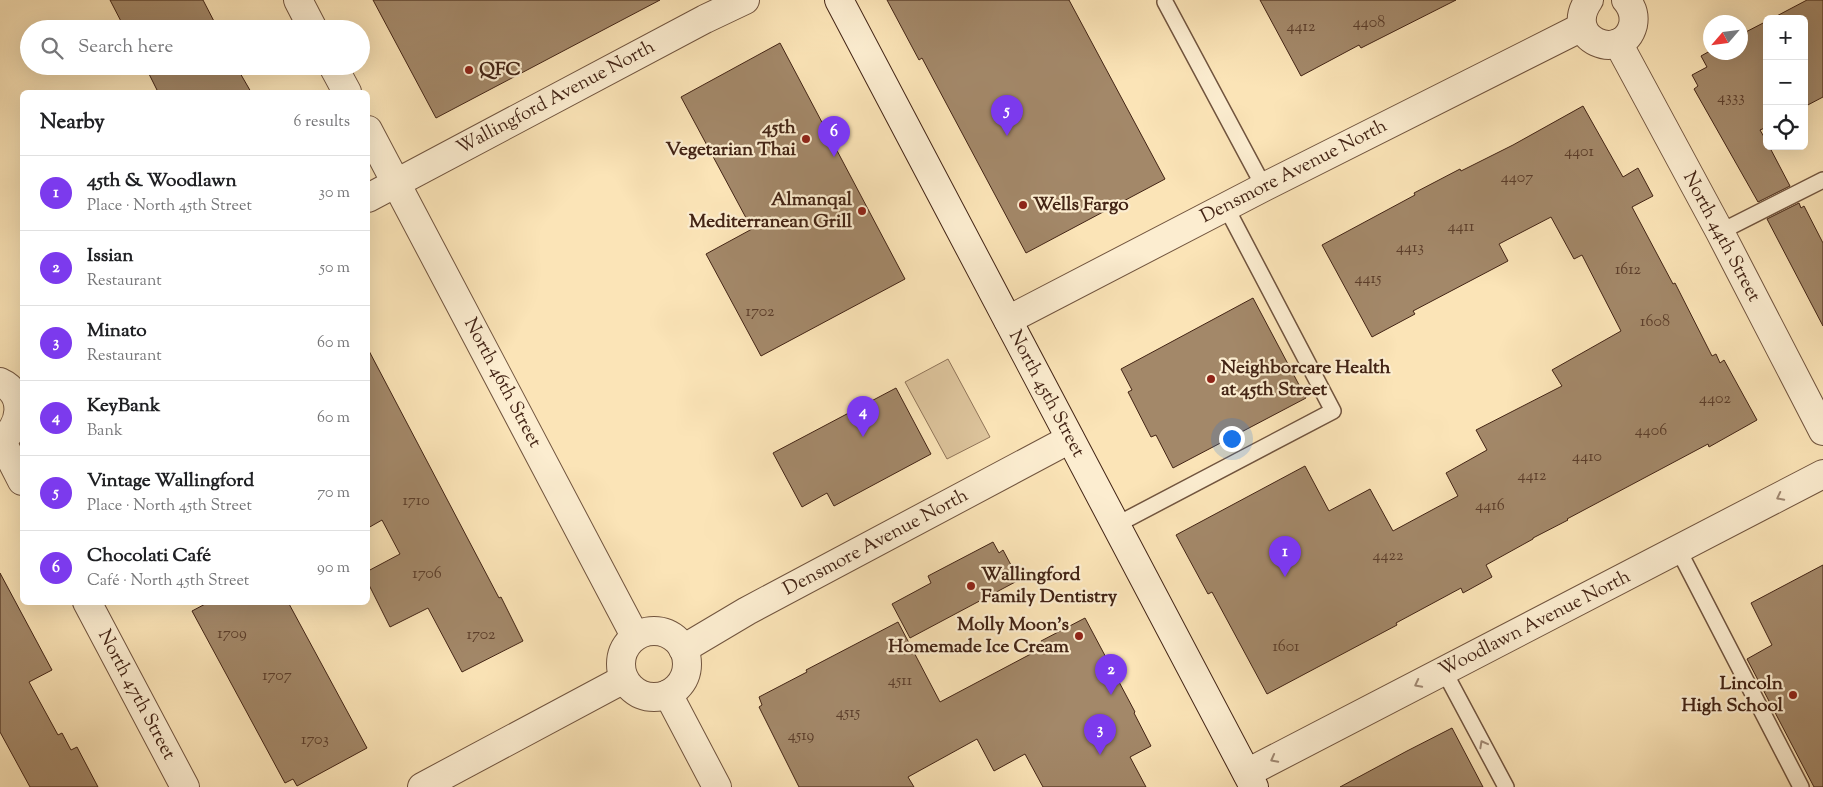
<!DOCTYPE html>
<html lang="en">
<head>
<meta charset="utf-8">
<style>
	body { margin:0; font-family:"Sorts Mill Goudy",serif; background:#f2f2f2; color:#202124 }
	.controls { position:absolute; right:15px; top:15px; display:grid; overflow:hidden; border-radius:8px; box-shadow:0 5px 20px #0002 }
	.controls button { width:45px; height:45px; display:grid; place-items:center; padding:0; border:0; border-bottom:1px solid #e0e0e0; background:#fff; color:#202124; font:25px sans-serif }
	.compass { position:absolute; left:1703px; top:15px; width:45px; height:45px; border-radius:50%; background:#fff; box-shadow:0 5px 20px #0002; rotate:242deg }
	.you { position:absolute; left:1231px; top:438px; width:18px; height:18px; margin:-12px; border:4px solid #fff; border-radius:50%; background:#1a73e8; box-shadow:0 0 0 8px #1a73e833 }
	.badge { display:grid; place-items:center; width:32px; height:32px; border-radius:50%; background:#7c3aed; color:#fff; font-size:16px; font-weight:700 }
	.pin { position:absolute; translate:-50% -41px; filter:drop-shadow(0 1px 2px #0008) }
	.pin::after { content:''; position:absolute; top:26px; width:18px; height:15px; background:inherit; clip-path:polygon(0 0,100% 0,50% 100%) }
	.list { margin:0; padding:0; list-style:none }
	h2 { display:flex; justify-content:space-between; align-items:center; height:65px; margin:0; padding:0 20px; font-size:21px }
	h2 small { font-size:16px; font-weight:400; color:#757577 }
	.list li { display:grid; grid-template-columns:32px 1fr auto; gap:15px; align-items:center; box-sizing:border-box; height:75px; padding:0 20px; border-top:1px solid #e0e0e0 }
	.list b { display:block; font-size:19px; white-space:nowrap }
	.list p { margin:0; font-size:16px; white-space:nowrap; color:#757577 }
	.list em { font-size:16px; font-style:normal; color:#757577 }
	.icon { flex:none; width:28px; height:28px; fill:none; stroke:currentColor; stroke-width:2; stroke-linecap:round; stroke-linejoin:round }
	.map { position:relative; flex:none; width:1823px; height:787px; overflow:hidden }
	.search { position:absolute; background:#fff; box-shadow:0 5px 20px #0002; left:20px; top:20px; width:350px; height:55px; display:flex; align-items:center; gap:12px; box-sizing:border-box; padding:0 18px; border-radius:28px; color:#757577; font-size:19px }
	.panel { position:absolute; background:#fff; box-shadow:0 5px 20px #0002; left:20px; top:90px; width:350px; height:515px; border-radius:8px }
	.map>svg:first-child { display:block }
	.green { fill:#dcc39b; stroke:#907458 }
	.building { fill:#a38869; stroke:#432415 }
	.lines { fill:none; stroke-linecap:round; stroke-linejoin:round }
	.lane-casing { stroke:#71543e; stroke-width:18 }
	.street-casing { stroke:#71543e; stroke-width:30 }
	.secondary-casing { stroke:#432415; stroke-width:30 }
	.lane { stroke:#fcedd0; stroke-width:15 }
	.street { stroke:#fcedd0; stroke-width:28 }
	.secondary { stroke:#fcedd0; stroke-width:28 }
	.oneway { stroke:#a08872 }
	.poi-dot { fill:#8f2418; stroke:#fcedd0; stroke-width:2 }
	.labels { text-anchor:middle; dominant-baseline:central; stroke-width:4.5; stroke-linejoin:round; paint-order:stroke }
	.number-label { font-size:16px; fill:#5b3d2a }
	.poi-label { font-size:19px; font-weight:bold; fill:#432415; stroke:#fcedd0; text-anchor:start }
	.street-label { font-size:19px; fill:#432415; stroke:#fcedd0 }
</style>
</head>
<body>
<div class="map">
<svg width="1823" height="787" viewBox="0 0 1823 787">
	<rect width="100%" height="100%" fill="#fbe4b7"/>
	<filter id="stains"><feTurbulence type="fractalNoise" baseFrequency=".004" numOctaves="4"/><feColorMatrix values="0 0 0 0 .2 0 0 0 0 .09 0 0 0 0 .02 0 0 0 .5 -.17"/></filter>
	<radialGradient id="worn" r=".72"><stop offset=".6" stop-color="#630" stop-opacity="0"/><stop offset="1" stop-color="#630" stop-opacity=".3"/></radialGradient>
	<path class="green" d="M948,359L990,437L947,459L905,382Z"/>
	<g class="building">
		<path d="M110,0H203L218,29H125Z"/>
		<path d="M373,0H660L436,118Z"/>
		<path d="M887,0H1069L1165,179L1026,253L922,58L919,60Z"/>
		<path d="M1260,0H1456L1361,48L1359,45L1301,76Z"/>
		<path d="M1807,0H1823V97L1804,107V19H1771Z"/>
		<path d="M1767,21V127L1760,130L1767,142V146H1769L1790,186L1758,202L1694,89L1698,86L1692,75L1707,67L1701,56L1710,51V52H1740V35Z"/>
		<path d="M780,43L905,279L761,356L706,254L752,229L681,97Z"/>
		<path d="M145,66H236L251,92H158Z"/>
		<path d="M1583,106L1623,177L1638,168L1653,196L1632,207L1673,284L1675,283L1712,356L1716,354L1720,363L1724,360L1757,420L1709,447L1708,444L1567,519L1568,520L1533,538V539L1486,565L1492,577L1463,593L1461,588L1396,623L1397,625L1267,694L1212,592L1208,594L1176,535L1305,466L1329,511L1370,489L1393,531L1458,496L1446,473L1487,450L1476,430L1562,386L1552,370L1621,331L1582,255L1574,259L1551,217L1499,244L1508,261L1413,311L1415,314L1372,337L1322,245L1415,195L1414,193L1460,169L1461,171L1513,145Z"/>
		<path d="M1799,203L1801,208L1804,206L1823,243V326L1767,219Z"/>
		<path d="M1253,298L1306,398L1173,468L1156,435L1151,437L1128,392L1132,390L1121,369Z"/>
		<path d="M368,349L499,598L501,597L523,641L462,672L428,608L390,627L368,583V571L400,554L382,520L368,528V496H369L368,493Z"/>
		<path d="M896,388L931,454L834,506L827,493L802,507L773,453Z"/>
		<path d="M993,542L999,553L1003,550L1019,580L910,638L892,604L931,583L928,576Z"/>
		<path d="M1823,565V787H1814L1747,659L1772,645L1751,603Z"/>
		<path d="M0,573L52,670L29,682L58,735L62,733L71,750L77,747L98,787H30L0,732Z"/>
		<path d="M209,602H288L367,748L297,786L293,779L285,783L192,611Z"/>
		<path d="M1085,618L1135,712L1134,713L1151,746L1130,757L1146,787H1043L1025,754L994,771L977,739L908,777L914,787H799L759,707L762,705L759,697L807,672L806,670L898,622L940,702L1044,647L1041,641Z"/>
		<path d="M1452,728L1483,787H1340L1407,751Z"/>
	</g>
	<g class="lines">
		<g class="lane-casing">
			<g id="lane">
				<path d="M1165,2L1264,187"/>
				<path d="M1720,232L1823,180"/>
				<path d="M1116,525L1333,411L1226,207"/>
				<path d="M1678,549L1801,787"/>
				<path d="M1444,671L1506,787"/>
			</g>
		</g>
		<g class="street-casing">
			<g id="street">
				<path d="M298,0L313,29"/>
				<path d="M1589,0C1561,40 1623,64 1633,25C1635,15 1632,7 1626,0"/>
				<path d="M1618,43L1720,232L1823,431"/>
				<path d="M333,66L347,92"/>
				<path d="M368,130L635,636"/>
				<path d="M368,198L705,19L745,0"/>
				<path d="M1008,320L1264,187L1582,27"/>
				<path d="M0,382C27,394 22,427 0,441"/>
				<path d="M1,440L22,481"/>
				<path d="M87,602L185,787"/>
				<circle cx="654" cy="664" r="33"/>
				<path d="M683,649L747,611L1070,439"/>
				<path d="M668,694L717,787"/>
				<path d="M1247,773L1823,474"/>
				<path d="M422,787L624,679"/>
			</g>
		</g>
		<g class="secondary-casing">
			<path id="secondary" d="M839,0L1254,787"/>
		</g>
		<use href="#lane" class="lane"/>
		<use href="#street" class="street"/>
		<use href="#secondary" class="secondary"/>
	</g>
	<defs><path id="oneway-chevron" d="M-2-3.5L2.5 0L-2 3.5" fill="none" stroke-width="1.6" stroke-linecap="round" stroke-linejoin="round" transform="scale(1.25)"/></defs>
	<g class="oneway">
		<use href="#oneway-chevron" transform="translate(1780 497) rotate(153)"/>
		<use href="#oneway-chevron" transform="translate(1418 684) rotate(153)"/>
		<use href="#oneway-chevron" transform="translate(1483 744) rotate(-118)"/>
		<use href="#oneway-chevron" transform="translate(1274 759) rotate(152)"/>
	</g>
	<g class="poi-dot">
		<circle cx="469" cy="70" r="5"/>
		<circle cx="806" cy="139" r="5"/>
		<circle cx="1023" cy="205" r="5"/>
		<circle cx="862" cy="211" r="5"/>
		<circle cx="1211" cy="379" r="5"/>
		<circle cx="971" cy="586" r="5"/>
		<circle cx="1079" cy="636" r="5"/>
		<circle cx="1793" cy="695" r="5"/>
	</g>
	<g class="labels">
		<g class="number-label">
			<text x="1369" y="23">4408</text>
			<text x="1301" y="27">4412</text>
			<text x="1731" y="98">4333</text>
			<text x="1579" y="152">4401</text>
			<text x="1517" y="178">4407</text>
			<text x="1461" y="227">4411</text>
			<text x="1410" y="248">4413</text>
			<text x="1628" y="270">1612</text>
			<text x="1368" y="279">4415</text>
			<text x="760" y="312">1702</text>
			<text x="1655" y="322">1608</text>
			<text x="1715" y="399">4402</text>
			<text x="1651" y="431">4406</text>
			<text x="1587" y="457">4410</text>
			<text x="1532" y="476">4412</text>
			<text x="416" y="501">1710</text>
			<text x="1490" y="506">4416</text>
			<text x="1388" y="556">4422</text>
			<text x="427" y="574">1706</text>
			<text x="232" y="634">1709</text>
			<text x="481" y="635">1702</text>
			<text x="1286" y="647">1601</text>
			<text x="277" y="676">1707</text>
			<text x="900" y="681">4511</text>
			<text x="848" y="713">4515</text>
			<text x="801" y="736">4519</text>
			<text x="315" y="740">1703</text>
		</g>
		<g class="poi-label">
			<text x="479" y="70">QFC</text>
			<text x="796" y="128" text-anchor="end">45th<tspan x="796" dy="22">Vegetarian Thai</tspan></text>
			<text x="852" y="200" text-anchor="end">Almanqal<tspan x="852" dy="22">Mediterranean Grill</tspan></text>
			<text x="1033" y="205">Wells Fargo</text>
			<text x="1221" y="368">Neighborcare Health<tspan x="1221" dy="22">at 45th Street</tspan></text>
			<text x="981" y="575">Wallingford<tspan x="981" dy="22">Family Dentistry</tspan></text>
			<text x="1069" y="625" text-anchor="end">Molly Moon's<tspan x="1069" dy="22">Homemade Ice Cream</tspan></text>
			<text x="1783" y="684" text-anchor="end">Lincoln<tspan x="1783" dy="22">High School</tspan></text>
		</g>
		<g class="street-label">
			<text transform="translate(556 98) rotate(-28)">Wallingford Avenue North</text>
			<text transform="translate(1294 172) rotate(-27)">Densmore Avenue North</text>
			<text transform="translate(1721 237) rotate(62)">North 44th Street</text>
			<text transform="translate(502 383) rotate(62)">North 46th Street</text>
			<text transform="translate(1046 394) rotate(62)">North 45th Street</text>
			<text transform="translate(876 543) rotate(-28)">Densmore Avenue North</text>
			<text transform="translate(1535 624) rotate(-27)">Woodlawn Avenue North</text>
			<text transform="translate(136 695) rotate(62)">North 47th Street</text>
		</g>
	</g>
	<rect width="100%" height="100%" filter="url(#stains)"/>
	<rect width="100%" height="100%" fill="url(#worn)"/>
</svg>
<div class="controls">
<button>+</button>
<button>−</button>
<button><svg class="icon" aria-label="locate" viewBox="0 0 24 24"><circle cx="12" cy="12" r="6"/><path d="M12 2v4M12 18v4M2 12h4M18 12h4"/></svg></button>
</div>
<svg class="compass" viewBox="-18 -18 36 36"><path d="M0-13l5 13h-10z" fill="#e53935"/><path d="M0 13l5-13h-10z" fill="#757577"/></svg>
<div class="you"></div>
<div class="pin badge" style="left:1285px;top:577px">1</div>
<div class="pin badge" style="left:1111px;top:695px">2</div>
<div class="pin badge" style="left:1100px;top:755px">3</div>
<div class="pin badge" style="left:863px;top:437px">4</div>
<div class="pin badge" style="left:1007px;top:136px">5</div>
<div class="pin badge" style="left:834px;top:157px">6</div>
<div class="search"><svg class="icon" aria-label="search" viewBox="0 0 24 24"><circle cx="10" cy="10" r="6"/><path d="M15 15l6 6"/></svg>Search here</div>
<section class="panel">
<h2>Nearby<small>6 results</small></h2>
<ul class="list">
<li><span class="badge">1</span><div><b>45th &amp; Woodlawn</b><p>Place · North 45th Street</p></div><em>30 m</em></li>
<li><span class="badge">2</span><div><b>Issian</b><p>Restaurant</p></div><em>50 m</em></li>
<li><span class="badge">3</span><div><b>Minato</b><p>Restaurant</p></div><em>60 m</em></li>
<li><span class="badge">4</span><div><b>KeyBank</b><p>Bank</p></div><em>60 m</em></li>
<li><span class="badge">5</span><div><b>Vintage Wallingford</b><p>Place · North 45th Street</p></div><em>70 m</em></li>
<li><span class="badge">6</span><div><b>Chocolati Café</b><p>Café · North 45th Street</p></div><em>90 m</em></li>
</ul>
</section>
</div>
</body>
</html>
